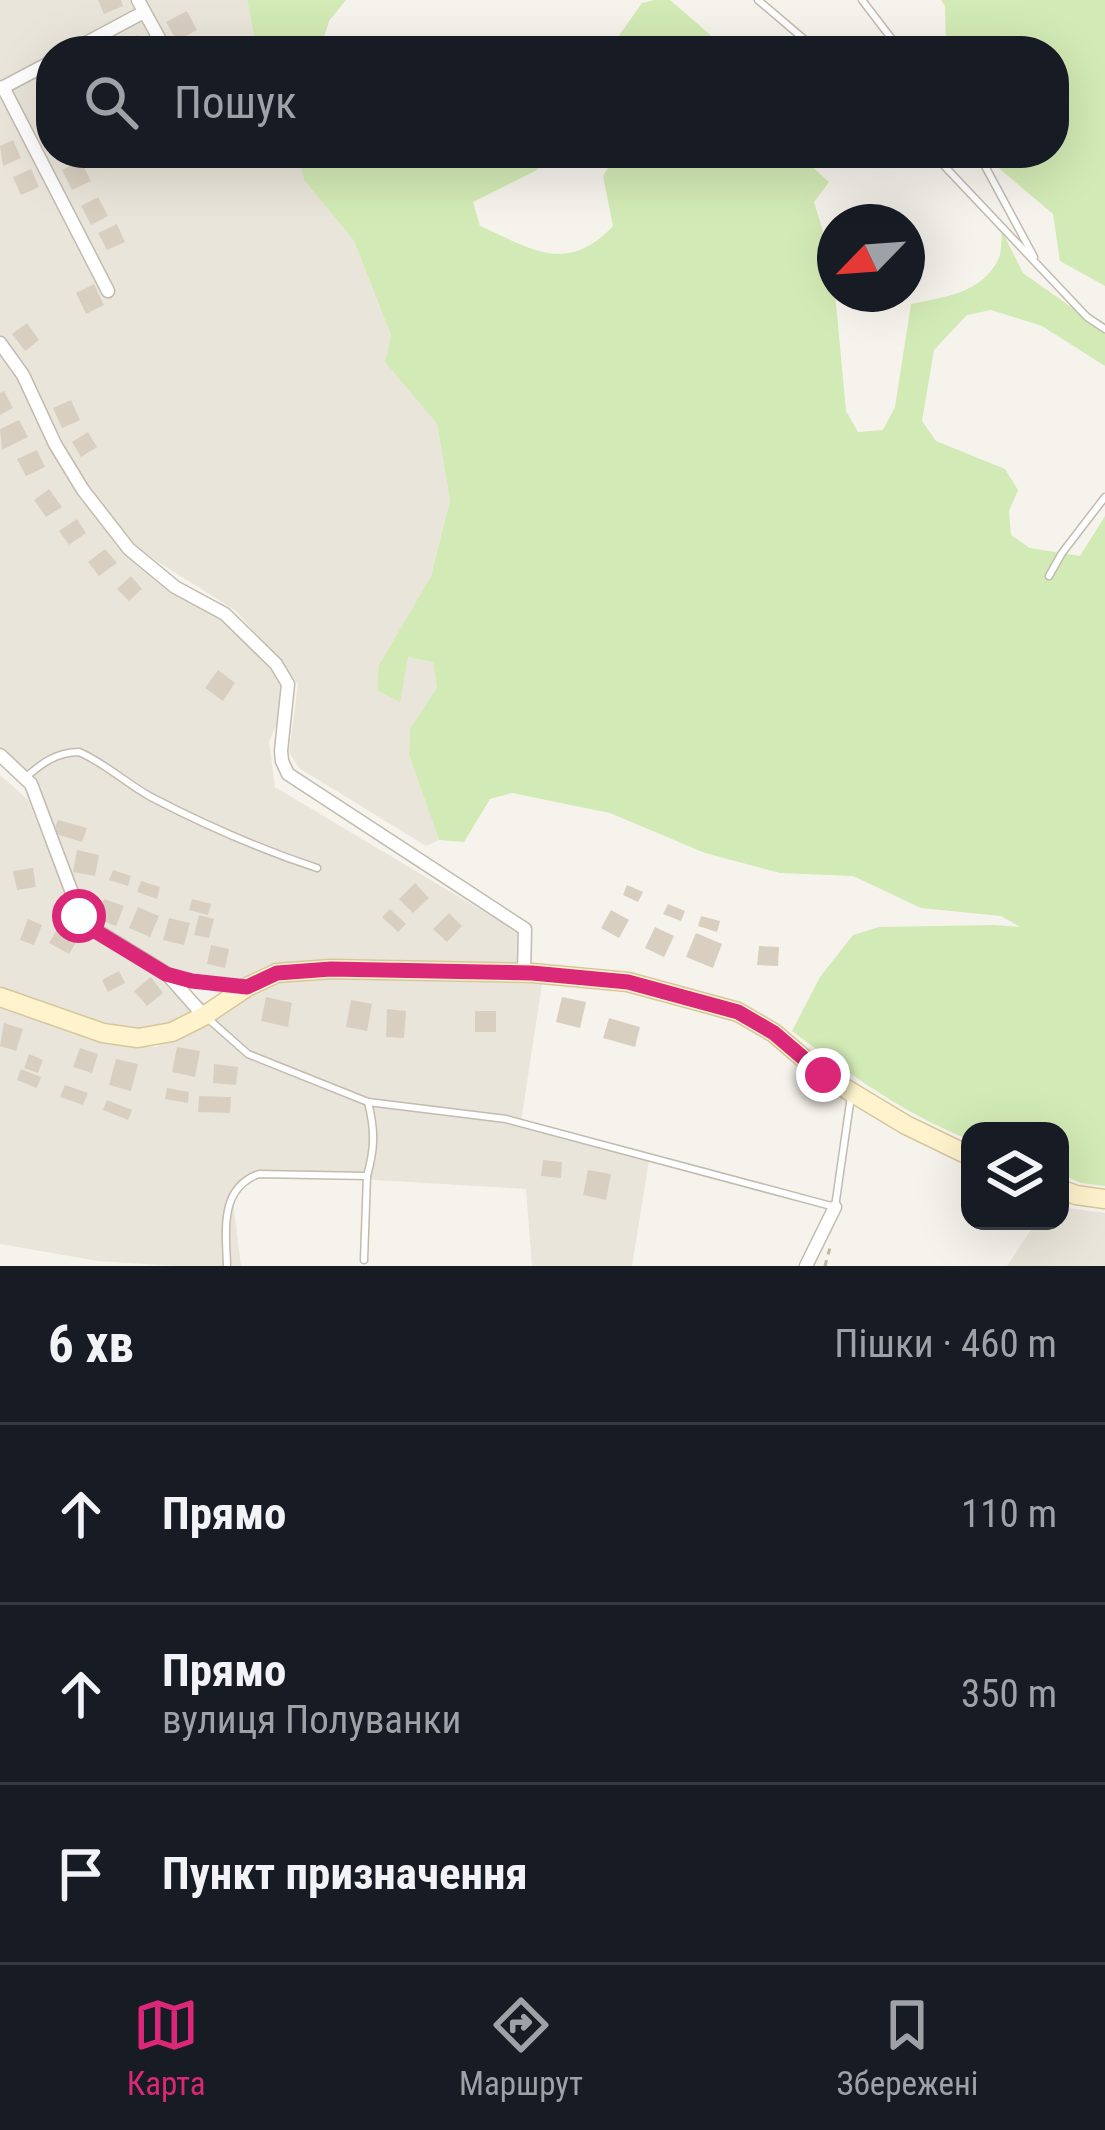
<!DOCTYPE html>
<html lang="uk">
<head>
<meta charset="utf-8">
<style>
	body { margin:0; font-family:"Roboto Condensed",sans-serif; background:#242831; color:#f1f3f6 }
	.controls { position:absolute; right:36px; bottom:36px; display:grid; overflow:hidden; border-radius:24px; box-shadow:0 12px 48px #0002 }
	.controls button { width:108px; height:108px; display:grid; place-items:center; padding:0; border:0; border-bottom:3px solid #363941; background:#171b24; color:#f1f3f6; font:60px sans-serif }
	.compass { position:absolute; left:817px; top:204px; width:108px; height:108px; border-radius:50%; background:#171b24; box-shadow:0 12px 48px #0002; rotate:245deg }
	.stop { position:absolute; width:36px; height:36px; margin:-27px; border:9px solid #db2777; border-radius:50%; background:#fff }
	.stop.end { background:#db2777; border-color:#fff; box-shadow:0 3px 12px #0008 }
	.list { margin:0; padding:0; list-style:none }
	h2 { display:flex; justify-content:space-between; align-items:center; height:156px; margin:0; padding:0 48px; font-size:51px }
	h2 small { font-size:39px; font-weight:400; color:#9ea1a6 }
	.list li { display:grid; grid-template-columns:78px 1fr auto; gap:36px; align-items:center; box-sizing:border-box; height:180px; padding:0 48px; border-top:3px solid #363941 }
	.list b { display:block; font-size:45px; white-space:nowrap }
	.list p { margin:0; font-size:39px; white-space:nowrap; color:#9ea1a6 }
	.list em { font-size:39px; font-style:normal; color:#9ea1a6 }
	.icon { flex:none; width:66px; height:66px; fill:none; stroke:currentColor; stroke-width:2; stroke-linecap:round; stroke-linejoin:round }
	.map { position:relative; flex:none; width:1105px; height:1266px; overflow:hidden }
	.search { position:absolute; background:#171b24; box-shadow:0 12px 48px #0002; left:36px; right:36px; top:36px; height:132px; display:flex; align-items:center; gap:30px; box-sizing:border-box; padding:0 42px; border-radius:48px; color:#9ea1a6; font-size:45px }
	.sheet { height:696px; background:#171b24 }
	nav { display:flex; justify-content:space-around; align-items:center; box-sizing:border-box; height:168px; border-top:3px solid #363941; background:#171b24; font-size:33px; color:#9ea1a6 }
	nav a { display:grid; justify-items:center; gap:6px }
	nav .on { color:#db2777 }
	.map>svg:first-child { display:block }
	.residential { fill:#eae5da }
	.green { fill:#d2eab5 }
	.building { fill:#d8cfc1 }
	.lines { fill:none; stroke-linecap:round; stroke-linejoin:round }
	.lane-casing { stroke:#c2bbae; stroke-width:9 }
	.street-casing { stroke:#c2bbae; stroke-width:15 }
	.secondary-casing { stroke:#d6c79b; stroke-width:21 }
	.path { stroke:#c4b79f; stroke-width:3; stroke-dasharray:6 6; stroke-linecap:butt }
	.lane { stroke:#fff; stroke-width:6 }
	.street { stroke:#fff; stroke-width:12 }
	.secondary { stroke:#fff3cd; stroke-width:18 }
	.route { stroke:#db2777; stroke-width:15 }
</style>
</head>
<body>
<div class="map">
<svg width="1105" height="1266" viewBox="0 0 1105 1266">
	<rect width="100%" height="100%" fill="#f6f3ec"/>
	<g class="residential">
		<path d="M0,0H134L139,10L60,51H51V56L0,82Z"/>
		<path d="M146,0H247L257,51H82L152,14Z"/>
		<path d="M51,67V153H298L304,180L354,241L391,337L385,362L437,424L450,500L431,576L379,665L408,657L433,661L437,687L410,729L409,755L439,840L426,846L299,768L289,752L298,684L236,611L138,549L114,522L85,485L24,367L0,334V94Z"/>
		<path d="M0,352L18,379L52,447L126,553L170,591L221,618L271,667L281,685L279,718L269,742L275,787L519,933V967L323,961L224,997L87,920L33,781L0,752Z"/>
		<path d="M0,775L28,800L79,925L207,1004L153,1030L108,1029L0,987Z"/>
		<path d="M284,977L542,984L521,1122L650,1154L632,1266H532L526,1189L292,1175L250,1177L233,1201L241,1266H176L98,1261L0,1244V1004L76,1032L126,1045L156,1047L208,1022Z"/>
		<path d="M1060,1207L1105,1213V1266H1007L1037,1221H1060Z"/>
	</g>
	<g class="green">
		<path d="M247,0H346L329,21L320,51H257Z"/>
		<path d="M655,0H670L729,51H611V47L642,3Z"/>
		<path d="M941,0H1105V286L1060,261L1053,214L994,164L987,153H1054V51H946L945,6Z"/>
		<path d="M298,153H548L537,170L473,202L480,226C532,249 567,275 613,226L603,176L617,153H797L829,182L814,202L832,261L846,411L858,432L883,430L895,407L911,304C943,297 981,294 998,260C1002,253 1001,240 1002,231L1023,273L1105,331V366L1042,326L991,310L967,315L934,350L922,421L936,441L1005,469L1018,490L1009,511L1011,535L1030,548L1080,556L1105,516V1186L1081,1183L1060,1174V1131H970V1140C904,1114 848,1073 792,1031L820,977L853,935L879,927L994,925L1020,927L1001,916L921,908L853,876L780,873L705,853L610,813L512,793L490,799L464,842L439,840L409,755L410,729L437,687L433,662L408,657L400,702L377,690L379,665L431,576L450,500L437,424L385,362L391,336L354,241L304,180Z"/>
	</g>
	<g class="building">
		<path d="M98,0H121L123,6L104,14Z"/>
		<path d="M187,11L197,30L177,41L166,22Z"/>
		<path d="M138,35L145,51H122L119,43Z"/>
		<path d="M13,140L21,158L3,166L0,146Z"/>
		<path d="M81,161L91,181L72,190L62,170Z"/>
		<path d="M31,169L39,187L21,195L13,177Z"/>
		<path d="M98,197L108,216L91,225L81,206Z"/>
		<path d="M117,224L125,242L107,250L98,233Z"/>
		<path d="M94,284L104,305L86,314L76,293Z"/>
		<path d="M27,323L39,340L25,351L12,334Z"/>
		<path d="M4,391L13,408L0,415V393Z"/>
		<path d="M71,400L80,420L62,428L53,408Z"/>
		<path d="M19,420L28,437L2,450L0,429Z"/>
		<path d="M88,432L97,447L81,457L72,442Z"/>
		<path d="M37,450L45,467L26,476L17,459Z"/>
		<path d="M49,489L62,507L46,517L34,500Z"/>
		<path d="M77,519L86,533L69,545L59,531Z"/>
		<path d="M105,549L117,563L99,576L88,562Z"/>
		<path d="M131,576L142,589L129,601L117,589Z"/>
		<path d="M218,670L235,683L223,701L205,688Z"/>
		<path d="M58,820L87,828L82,842L53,833Z"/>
		<path d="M77,850L99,855L95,876L73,872Z"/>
		<path d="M33,868L36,887L17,890L13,871Z"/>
		<path d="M113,870L131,876L128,886L109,880Z"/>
		<path d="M141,881L160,887L157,899L137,892Z"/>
		<path d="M415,883L429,898L413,913L399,899Z"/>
		<path d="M627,885L643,892L638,902L623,895Z"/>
		<path d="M104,899L124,906L116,926L96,919Z"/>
		<path d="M192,899L211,904L208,915L189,910Z"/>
		<path d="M668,904L685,911L681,921L663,914Z"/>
		<path d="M138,907L159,916L150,937L129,928Z"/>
		<path d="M390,909L406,924L398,932L382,917Z"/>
		<path d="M611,910L629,920L619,938L601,928Z"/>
		<path d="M449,913L462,926L447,942L433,929Z"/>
		<path d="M199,915L214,919L209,938L194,935Z"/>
		<path d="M701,916L720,921L717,932L698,926Z"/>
		<path d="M169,918L190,923L184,945L163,940Z"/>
		<path d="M28,919L42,925L34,945L20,940Z"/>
		<path d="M60,924L80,936L69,954L49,943Z"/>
		<path d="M655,927L674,936L664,957L645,948Z"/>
		<path d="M696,933L722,944L713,968L686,957Z"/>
		<path d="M211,945L229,949L225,968L207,964Z"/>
		<path d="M759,946L779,947L778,966L757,965Z"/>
		<path d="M119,971L125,983L108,992L102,980Z"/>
		<path d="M151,977L163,993L147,1006L134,991Z"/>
		<path d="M266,997L292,1003L288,1027L261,1021Z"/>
		<path d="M562,997L586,1002L580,1028L556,1022Z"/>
		<path d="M351,1000L372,1004L367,1031L346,1027Z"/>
		<path d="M387,1009L406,1011L404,1038L386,1037Z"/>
		<rect x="475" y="1011" width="21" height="21"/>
		<path d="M609,1018L640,1027L635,1047L603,1038Z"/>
		<path d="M4,1023L23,1029L16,1051L0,1046Z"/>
		<path d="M177,1047L200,1051L195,1077L172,1072Z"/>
		<path d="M80,1048L98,1054L92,1073L73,1067Z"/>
		<path d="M29,1054L43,1060L38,1073L24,1068Z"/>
		<path d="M116,1059L138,1064L131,1091L109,1085Z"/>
		<path d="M214,1064L238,1067L236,1085L213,1083Z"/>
		<path d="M21,1069L41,1077L37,1088L17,1080Z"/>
		<path d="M65,1085L88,1093L83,1105L60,1097Z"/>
		<path d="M167,1088L189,1092L188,1103L165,1099Z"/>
		<path d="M199,1096L231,1097L230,1113L198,1112Z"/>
		<path d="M107,1100L132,1110L128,1120L103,1110Z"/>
		<path d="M543,1160L562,1162L561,1178L541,1176Z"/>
		<path d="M588,1170L611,1174L606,1200L583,1195Z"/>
	</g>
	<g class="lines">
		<g class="lane-casing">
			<g id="lane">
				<path d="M758,0L818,51"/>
				<path d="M862,0L901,51"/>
				<path d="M932,153L1087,317L1105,329"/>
				<path d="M978,153L1034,257"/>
				<path d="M1049,576L1062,553L1105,497"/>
				<path d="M26,777C42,763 57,752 79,752C105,763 127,784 151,797C205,825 259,849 317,868"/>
				<path d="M173,976L237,986"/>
				<path d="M205,1016L248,1054L368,1102L506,1119L835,1207L851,1096"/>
				<path d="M364,1260L367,1176"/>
				<path d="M227,1266C226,1231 219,1188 259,1174L367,1176C375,1148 375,1130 368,1102"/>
			</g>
		</g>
		<g class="street-casing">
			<g id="street">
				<path d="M138,0L166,51"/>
				<path d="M71,51L144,12"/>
				<path d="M3,87L108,291"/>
				<path d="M0,89L51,62"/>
				<path d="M222,153L225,159"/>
				<path d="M0,343L23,375L55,444L83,490L129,549L175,587L225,614L276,664L288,684L281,751L282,761L288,774L525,929L524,973"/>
				<path d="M0,755L31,784L83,922L166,973L204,1016"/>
				<path d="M806,1266L835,1207"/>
			</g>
		</g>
		<g class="secondary-casing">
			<g id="secondary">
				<path d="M0,997L103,1033L138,1038L172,1032L204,1016L247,987L277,973L331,969L532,973L628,982L738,1012L774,1033L823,1075L906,1125L970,1156"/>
				<path d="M1060,1189L1076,1195L1105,1199"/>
			</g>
		</g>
		<path class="path" d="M825,1266L831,1244"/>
		<use href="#lane" class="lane"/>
		<use href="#street" class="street"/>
		<use href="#secondary" class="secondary"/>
	</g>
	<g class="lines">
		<path class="route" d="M79,916L87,926L166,974L192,981L247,987L277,973L331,969L532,973L628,982L738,1012L774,1033L823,1075"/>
	</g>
</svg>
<div class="controls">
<button><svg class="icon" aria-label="layers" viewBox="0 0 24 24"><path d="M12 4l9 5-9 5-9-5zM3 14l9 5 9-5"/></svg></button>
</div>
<svg class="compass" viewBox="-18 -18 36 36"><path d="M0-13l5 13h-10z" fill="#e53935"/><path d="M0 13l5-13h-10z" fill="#9ea1a6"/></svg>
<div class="stop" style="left:79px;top:916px"></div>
<div class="stop end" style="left:823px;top:1075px"></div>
<div class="search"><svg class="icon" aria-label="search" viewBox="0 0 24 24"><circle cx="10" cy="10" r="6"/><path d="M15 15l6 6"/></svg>Пошук</div>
</div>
<section class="sheet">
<h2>6 хв<small>Пішки · 460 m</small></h2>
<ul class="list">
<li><svg class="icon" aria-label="ahead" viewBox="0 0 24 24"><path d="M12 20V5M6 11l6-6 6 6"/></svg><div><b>Прямо</b></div><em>110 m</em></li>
<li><svg class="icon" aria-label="ahead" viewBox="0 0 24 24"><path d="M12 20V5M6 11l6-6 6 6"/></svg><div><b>Прямо</b><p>вулиця Полуванки</p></div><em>350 m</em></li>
<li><svg class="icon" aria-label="arrive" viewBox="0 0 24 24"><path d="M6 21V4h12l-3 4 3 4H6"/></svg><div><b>Пункт призначення</b></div></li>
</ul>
</section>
<nav>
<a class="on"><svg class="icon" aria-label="map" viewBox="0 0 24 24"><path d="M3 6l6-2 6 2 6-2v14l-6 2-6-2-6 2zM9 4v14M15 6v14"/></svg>Карта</a>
<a><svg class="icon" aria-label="directions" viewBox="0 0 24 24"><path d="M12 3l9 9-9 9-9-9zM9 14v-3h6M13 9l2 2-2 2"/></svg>Маршрут</a>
<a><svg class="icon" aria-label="saved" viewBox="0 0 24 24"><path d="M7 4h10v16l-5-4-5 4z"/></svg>Збережені</a>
</nav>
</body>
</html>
